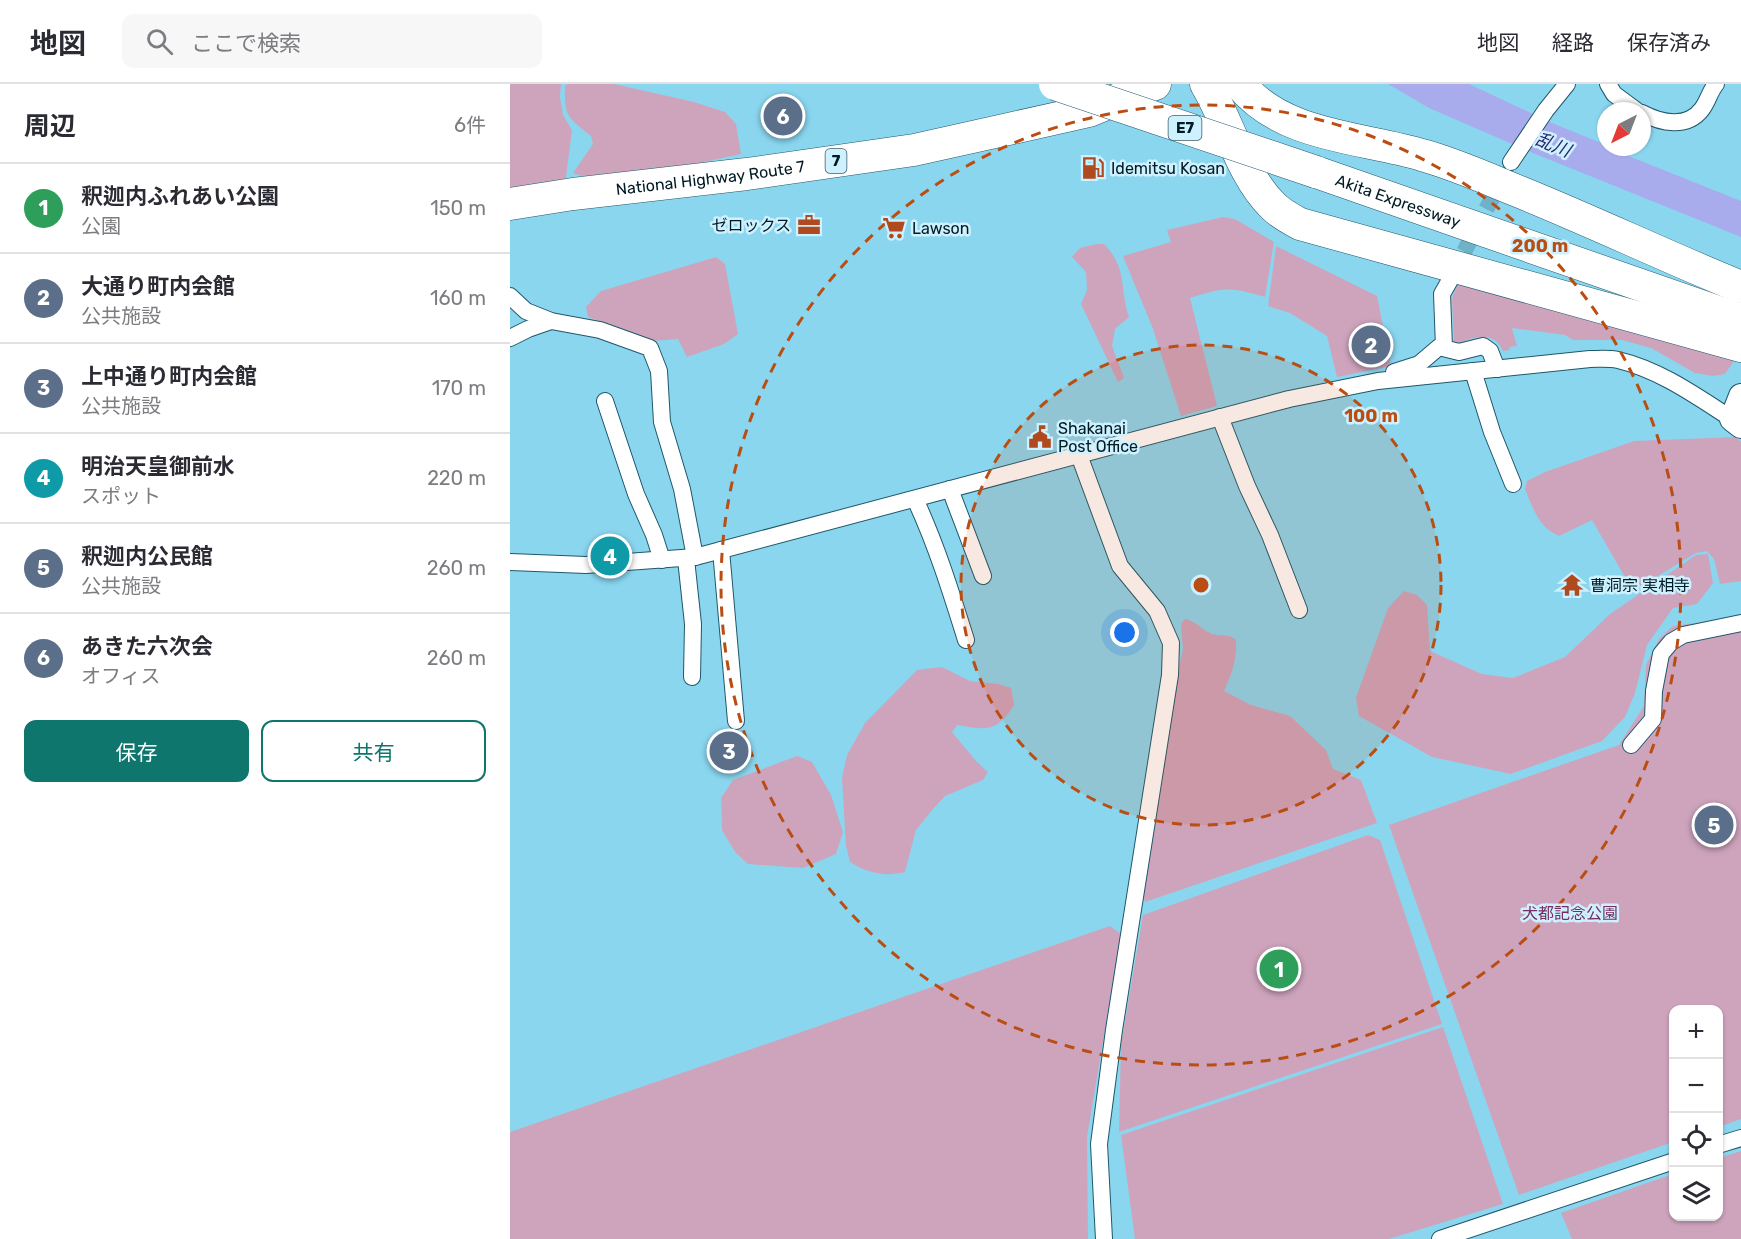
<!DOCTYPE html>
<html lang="ja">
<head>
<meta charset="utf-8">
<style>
	body { margin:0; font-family:Rubik,"Noto Sans JP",sans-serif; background:#f7f7f7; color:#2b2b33 }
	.controls { position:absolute; right:18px; bottom:18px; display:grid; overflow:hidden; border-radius:12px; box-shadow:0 2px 4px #0004 }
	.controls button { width:54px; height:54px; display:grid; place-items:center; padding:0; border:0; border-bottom:2px solid #e1e1e2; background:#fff; color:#2b2b33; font:30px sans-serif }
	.compass { position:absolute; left:1087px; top:18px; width:54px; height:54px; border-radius:50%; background:#fff; box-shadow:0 2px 4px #0004; rotate:222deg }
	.you { position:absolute; left:615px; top:549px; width:21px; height:21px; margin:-15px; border:4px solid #fff; border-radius:50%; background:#1a73e8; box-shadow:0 0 0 9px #1a73e833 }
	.badge { display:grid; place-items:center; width:39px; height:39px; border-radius:50%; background:#0f766e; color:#fff; font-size:20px; font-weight:700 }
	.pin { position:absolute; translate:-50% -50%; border:3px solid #fff; box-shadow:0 2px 6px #0006 }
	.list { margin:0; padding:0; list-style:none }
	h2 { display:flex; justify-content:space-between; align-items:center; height:78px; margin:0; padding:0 24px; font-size:26px }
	h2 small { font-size:20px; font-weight:400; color:#7c7c81 }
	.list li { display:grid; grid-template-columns:39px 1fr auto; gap:18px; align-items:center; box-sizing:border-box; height:90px; padding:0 24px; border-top:2px solid #e1e1e2 }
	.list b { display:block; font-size:22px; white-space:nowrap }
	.list p { margin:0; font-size:20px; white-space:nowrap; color:#7c7c81 }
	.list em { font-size:20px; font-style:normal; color:#7c7c81 }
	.actions { display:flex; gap:12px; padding:18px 24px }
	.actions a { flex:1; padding:14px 0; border:2px solid #0f766e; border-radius:12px; text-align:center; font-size:21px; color:#0f766e }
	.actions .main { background:#0f766e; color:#fff }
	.icon { flex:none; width:33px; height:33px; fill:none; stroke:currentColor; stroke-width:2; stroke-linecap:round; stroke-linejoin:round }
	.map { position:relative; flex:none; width:1231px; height:1155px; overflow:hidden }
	header { display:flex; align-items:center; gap:36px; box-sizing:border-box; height:84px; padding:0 30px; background:#fff; border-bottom:2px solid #e1e1e2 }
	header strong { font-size:28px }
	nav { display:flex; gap:33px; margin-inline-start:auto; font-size:21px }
	.search { width:420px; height:54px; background:#f7f7f7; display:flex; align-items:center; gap:15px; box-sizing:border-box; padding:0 21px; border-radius:12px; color:#7c7c81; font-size:22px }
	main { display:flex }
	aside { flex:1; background:#fff }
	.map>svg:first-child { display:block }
	.green { fill:#cea4bd }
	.water { fill:#a8aced }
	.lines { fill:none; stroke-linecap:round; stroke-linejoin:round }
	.street-tunnel { stroke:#6fb1c6; stroke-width:16; stroke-dasharray:16 8; stroke-linecap:butt }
	.street-casing { stroke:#1e586a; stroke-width:18 }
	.secondary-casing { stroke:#1e586a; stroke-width:26 }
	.highway-casing { stroke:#1e586a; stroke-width:33 }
	.street { stroke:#fff; stroke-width:16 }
	.secondary { stroke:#fff; stroke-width:24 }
	.highway { stroke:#fff; stroke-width:32 }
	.highway-bridge-casing { stroke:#1e586a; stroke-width:33; stroke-linecap:butt }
	.highway-bridge { stroke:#fff; stroke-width:32 }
	.ring { fill:none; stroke:#ba4d11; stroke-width:3; stroke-dasharray:10 8 }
	.labels { text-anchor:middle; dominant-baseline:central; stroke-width:5; stroke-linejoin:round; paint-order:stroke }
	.shield { fill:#cdf1fe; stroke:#3e5b65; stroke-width:1.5 }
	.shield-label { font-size:15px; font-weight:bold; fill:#001b24 }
	.poi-label { font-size:16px; fill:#001b24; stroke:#cdf1fe; text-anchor:start }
	.street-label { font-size:16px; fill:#001b24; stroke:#cdf1fe }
	.park-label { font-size:16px; fill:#782c60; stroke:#cdf1fe }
	.water-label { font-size:18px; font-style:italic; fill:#2b226c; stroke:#cdf1fe }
	.centre { fill:#ba4d11; stroke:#cdf1fe; stroke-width:3 }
	.ring-label { font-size:18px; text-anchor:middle; font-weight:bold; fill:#ba4d11; stroke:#cdf1fe; stroke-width:5; stroke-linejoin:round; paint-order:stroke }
</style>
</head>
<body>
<header>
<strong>地図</strong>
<div class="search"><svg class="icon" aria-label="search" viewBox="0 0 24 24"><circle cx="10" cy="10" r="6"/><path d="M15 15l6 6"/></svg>ここで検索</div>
<nav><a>地図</a><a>経路</a><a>保存済み</a></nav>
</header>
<main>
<aside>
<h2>周辺<small>6件</small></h2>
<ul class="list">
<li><span class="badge" style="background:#2e9e5b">1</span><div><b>釈迦内ふれあい公園</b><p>公園</p></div><em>150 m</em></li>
<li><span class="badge" style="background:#5c6f8a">2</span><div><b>大通り町内会館</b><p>公共施設</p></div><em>160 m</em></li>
<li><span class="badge" style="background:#5c6f8a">3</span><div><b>上中通り町内会館</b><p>公共施設</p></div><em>170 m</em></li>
<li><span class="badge" style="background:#0f9aa8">4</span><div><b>明治天皇御前水</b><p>スポット</p></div><em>220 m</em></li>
<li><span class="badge" style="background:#5c6f8a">5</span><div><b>釈迦内公民館</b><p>公共施設</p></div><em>260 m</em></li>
<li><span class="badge" style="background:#5c6f8a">6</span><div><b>あきた六次会</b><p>オフィス</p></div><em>260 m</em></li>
</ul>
<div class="actions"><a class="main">保存</a><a>共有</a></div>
</aside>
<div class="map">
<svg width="1231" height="1155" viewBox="0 0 1231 1155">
	<rect width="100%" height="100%" fill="#8bd6ef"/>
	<g class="green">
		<path d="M0,0H51L50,13L53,31L62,46L55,100L0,107Z"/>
		<path d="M58,0H104L184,18L215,28L226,40L231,70L180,81L75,93L63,89L83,60L81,52C58,33 54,34 55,2Z"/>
		<path d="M713,133L725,135L764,158L755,213C720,203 715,203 680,214L707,322L671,332L643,245L613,172L661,158L657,146Z"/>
		<path d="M587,160H594C618,185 609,203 619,233L605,245L602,262L614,294L608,298L571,220L577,206L576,188L562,173L570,164Z"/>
		<path d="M766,162L867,212L881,282L827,293L817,252L780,229L758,222Z"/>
		<path d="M206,173L215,180L228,250L214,260L177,273L168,255L143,257L78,233L76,223L91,207Z"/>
		<path d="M948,199L1226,274L1215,290L1203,292L1185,289L1141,264L1112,256H1063L1055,251L1002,244L1007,262L999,263L1000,266L993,267C985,247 964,252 948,260L944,257L942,214Z"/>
		<path d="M1226,353L1231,358V497L1210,500L1204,475L1197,467L1186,469L1123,507L1082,436L1049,452C1028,443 1023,424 1015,405L1017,397L1035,388L1124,357Z"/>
		<path d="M1198,470L1203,499L1187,520L1163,524L1137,561L1125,609L1115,633L1092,657L1001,690L922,673L849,632L846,614L878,524L894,507L907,511L917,521L920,567L972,590L1003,594L1055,573L1100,530L1186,471Z"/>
		<path d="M1231,533V1035L1209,1043L1208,926H1164L1163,1058L1009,1111L879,741L1109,661L1134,622L1136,581L1149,555L1163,542Z"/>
		<path d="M675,535C686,537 692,546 702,550C712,553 718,549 726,556C727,575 722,590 714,607L741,621L780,632L816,666L823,685L851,696L867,739L635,818L632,807L665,605L667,604L669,583L673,566L671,540Z"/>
		<path d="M432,583L460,597L488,600L501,604L504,621C487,649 475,646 447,641L442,648L466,677L478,688L473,696L435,712L423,725L406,746L395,788C375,793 357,789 340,778L336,762L332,694L337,671L355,639L407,586Z"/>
		<path d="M287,672L302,678L321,711L333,748L326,770L293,784L238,780L225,768L212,746L211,714L223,696Z"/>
		<path d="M858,751L870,756L932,940L609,1048L611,961L633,831Z"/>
		<path d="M600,842L611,850L577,1053L578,1155H0V1048Z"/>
		<path d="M933,943L993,1120L879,1155H625L611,1051Z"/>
		<path d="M1231,1067V1155H1062L1051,1129L1163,1090L1164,1132H1208L1209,1074Z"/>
	</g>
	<path class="water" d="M878,0H959L1042,39L1096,61V63L1231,117V153L1023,69L919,24Z"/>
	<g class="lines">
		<path class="street-tunnel" d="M943,189L992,95"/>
		<g class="street-casing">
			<g id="street">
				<path d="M1098,0L1104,10L1127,27"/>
				<path d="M1132,29C1151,39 1177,45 1192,25C1198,17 1200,7 1206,0"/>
				<path d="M1001,78L1036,26L1057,0"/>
				<path d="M0,212L16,227L41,237L90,246L140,264L149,287L152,338L172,405L185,473"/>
				<path d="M0,254L18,245L41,237"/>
				<path d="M934,263L932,210L940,196"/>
				<path d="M963,287L982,348L1003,400"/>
				<path d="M884,288L909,280L929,263L949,268L973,262L980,267L987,285"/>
				<path d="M95,317L126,410L144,451L152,476"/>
				<path d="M710,333L737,402L760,451L789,526"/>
				<path d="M569,371L610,482L647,527L661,559L660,591L604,946L589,1060L594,1155"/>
				<path d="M440,405L473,492"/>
				<path d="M405,415C426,460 441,508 456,556"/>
				<path d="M211,466L226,637"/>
				<path d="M176,475L183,540L182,593"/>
				<path d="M0,478L76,481L185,473L779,315L868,297L1080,275C1089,275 1099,274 1108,276C1150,286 1186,312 1222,335"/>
				<path d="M1121,661L1143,635L1144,607L1151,570L1161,558L1173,551L1231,539"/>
				<path d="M1208,1061L1231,1054"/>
				<path d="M930,1155L1164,1077"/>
			</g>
		</g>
		<g class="secondary-casing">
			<path id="secondary" d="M1231,312L1222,335L1231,342"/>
		</g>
		<g class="highway-casing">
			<g id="highway">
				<path d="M696,0C719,38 731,91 763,122C771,130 781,135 790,140L1231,262"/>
				<path d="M730,0C772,53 852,53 912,71C945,80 978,95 1010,108C1084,138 1157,173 1231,203"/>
				<path id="s1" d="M806,88L1231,236"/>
				<path id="s2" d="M0,120L63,110L237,90L404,66L579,27L645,0"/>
			</g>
		</g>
		<use href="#street" class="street"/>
		<use href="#secondary" class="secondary"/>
		<use href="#highway" class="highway"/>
		<g class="highway-bridge-casing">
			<path id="highway-bridge" d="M545,0L806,88"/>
		</g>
		<use href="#highway-bridge" class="highway-bridge"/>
	</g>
	<circle cx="691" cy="501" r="240" fill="#ba4d11" fill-opacity=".12"/>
	<g class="ring">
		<circle cx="691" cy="501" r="240"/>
		<circle cx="691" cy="501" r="480"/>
	</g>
	<defs>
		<g id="fuel-bare" transform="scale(1.8)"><path d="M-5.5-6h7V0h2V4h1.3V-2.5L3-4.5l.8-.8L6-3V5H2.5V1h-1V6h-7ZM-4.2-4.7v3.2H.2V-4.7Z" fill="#b04a1e" stroke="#cdf1fe" stroke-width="2.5" paint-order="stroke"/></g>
		<g id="office-bare" transform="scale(1.8)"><path d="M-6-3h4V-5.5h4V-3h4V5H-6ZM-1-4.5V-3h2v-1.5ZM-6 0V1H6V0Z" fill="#b04a1e" stroke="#cdf1fe" stroke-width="2.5" paint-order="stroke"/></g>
		<g id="supermarket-bare" transform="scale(1.8)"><path d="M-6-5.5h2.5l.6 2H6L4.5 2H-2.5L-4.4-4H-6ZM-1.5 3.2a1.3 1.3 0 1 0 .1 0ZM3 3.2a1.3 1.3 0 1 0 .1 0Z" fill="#b04a1e" stroke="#cdf1fe" stroke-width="2.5" paint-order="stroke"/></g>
		<g id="civic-bare" transform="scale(1.8)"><path d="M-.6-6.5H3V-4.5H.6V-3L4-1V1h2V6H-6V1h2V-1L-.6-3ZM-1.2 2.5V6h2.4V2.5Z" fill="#b04a1e" stroke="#cdf1fe" stroke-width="2.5" paint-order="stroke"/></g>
		<g id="temple-bare" transform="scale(1.8)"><path d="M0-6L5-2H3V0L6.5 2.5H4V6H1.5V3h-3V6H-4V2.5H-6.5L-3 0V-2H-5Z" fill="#b04a1e" stroke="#cdf1fe" stroke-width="2.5" paint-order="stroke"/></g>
	</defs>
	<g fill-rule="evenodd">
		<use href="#fuel-bare" x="583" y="84"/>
		<use href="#office-bare" x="299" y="141"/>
		<use href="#supermarket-bare" x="384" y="144"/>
		<use href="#civic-bare" x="530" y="353"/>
		<use href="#temple-bare" x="1062" y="501"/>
	</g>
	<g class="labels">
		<g class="shield">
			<rect x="658.5" y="32" width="33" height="24" rx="4.5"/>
			<rect x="315.5" y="65" width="21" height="24" rx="4.5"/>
		</g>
		<g class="shield-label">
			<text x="675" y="44">E7</text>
			<text x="326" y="77">7</text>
		</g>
		<g class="poi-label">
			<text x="601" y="84">Idemitsu Kosan</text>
			<text x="281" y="141" text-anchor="end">ゼロックス</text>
			<text x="402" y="144">Lawson</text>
			<text x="548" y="344">Shakanai<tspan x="548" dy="18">Post Office</tspan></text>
			<text x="1080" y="501">曹洞宗 実相寺</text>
		</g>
		<g class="street-label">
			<text stroke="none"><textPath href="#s2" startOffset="202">National Highway Route 7</textPath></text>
			<text stroke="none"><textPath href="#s1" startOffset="87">Akita Expressway</textPath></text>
		</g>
		<g class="park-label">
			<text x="1060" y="829">犬都記念公園</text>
		</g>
		<g class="water-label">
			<text transform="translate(1043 61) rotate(22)">乱川</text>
		</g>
	</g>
	<circle cx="691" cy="501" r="9" class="centre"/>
	<g class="ring-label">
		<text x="1030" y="168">200 m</text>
		<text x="861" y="338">100 m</text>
	</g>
</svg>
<div class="controls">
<button>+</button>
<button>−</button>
<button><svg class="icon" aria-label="locate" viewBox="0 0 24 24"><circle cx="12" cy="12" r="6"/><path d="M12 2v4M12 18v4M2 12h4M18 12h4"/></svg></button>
<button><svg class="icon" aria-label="layers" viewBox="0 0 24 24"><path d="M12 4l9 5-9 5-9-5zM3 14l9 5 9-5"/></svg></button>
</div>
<svg class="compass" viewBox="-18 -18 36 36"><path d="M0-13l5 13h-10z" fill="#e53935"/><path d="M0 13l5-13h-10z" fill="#7c7c81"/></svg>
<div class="you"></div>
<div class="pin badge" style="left:769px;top:885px;background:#2e9e5b">1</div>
<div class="pin badge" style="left:861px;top:261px;background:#5c6f8a">2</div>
<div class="pin badge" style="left:219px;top:667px;background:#5c6f8a">3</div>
<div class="pin badge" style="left:100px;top:472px;background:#0f9aa8">4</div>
<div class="pin badge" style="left:1204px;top:741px;background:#5c6f8a">5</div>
<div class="pin badge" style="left:273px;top:32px;background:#5c6f8a">6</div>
</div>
</main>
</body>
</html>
